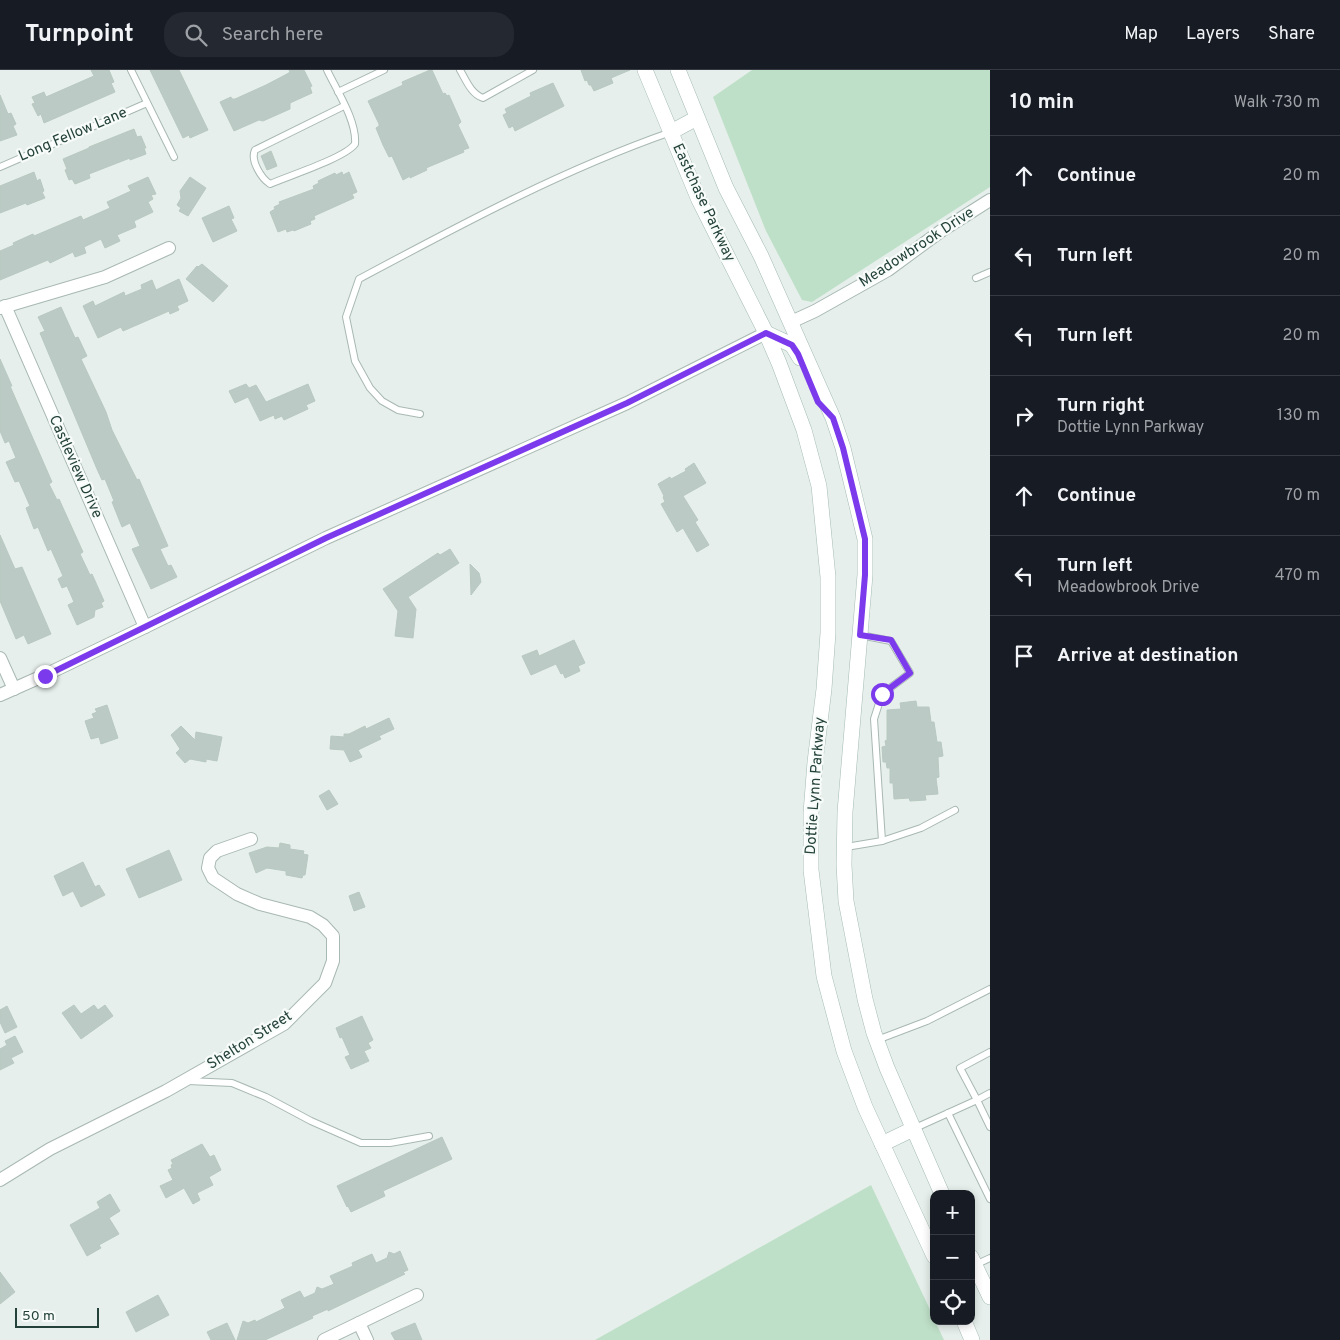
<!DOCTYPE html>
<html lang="en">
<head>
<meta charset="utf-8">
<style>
	body { margin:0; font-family:Overpass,sans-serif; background:#242831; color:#f1f3f6 }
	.controls { position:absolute; right:15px; bottom:15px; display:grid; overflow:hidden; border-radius:10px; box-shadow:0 2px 8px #0003 }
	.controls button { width:45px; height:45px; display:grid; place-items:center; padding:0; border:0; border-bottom:1px solid #363941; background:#171b24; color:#f1f3f6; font:25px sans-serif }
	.scale { position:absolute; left:15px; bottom:12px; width:84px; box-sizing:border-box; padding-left:5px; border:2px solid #24423a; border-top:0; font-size:14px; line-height:18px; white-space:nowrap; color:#24423a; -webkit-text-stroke:4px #f7fbf9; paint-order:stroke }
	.stop { position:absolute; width:15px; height:15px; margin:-11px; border:4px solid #7c3aed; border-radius:50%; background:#fff }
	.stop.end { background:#7c3aed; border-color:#fff; box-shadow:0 1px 5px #0008 }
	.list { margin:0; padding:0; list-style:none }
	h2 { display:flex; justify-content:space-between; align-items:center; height:65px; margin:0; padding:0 20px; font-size:21px }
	h2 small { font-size:16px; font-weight:400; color:#9ea1a6 }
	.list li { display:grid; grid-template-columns:32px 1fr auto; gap:15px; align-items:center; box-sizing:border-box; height:80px; padding:0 20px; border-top:1px solid #363941 }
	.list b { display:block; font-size:19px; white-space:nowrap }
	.list p { margin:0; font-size:16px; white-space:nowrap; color:#9ea1a6 }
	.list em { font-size:16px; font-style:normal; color:#9ea1a6 }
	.icon { flex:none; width:28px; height:28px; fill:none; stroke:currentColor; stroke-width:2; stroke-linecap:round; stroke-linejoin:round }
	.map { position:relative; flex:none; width:990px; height:1270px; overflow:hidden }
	header { display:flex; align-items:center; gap:30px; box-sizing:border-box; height:70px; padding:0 25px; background:#171b24; border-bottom:1px solid #363941 }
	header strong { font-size:24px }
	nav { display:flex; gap:28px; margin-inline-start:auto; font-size:18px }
	.search { width:350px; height:45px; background:#242831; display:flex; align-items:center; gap:12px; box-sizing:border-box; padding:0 18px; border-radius:20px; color:#9ea1a6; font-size:19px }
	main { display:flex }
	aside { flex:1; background:#171b24 }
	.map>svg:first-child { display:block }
	.green { fill:#bfe0c8 }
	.building { fill:#bbcac4; stroke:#b8c9c2 }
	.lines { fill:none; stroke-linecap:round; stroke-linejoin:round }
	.lane-casing { stroke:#a8b8b2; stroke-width:8 }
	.street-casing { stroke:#a8b8b2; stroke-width:14 }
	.secondary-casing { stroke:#a4bbb3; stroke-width:16 }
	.lane { stroke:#fff; stroke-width:6 }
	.street { stroke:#fff; stroke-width:12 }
	.secondary { stroke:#fff; stroke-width:15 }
	.route { stroke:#7c3aed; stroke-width:6 }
	.labels { text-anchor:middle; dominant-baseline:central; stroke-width:4.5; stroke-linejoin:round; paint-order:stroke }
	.street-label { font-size:15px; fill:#24423a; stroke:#f7fbf9 }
</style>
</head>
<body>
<header>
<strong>Turnpoint</strong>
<div class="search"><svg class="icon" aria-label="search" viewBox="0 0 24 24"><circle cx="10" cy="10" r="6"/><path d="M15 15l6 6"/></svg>Search here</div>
<nav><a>Map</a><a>Layers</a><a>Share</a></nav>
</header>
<main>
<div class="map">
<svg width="990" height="1270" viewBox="0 0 990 1270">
	<rect width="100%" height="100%" fill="#e6efeb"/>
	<g class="green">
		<path d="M752,0H990V117L812,232L802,230L766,161L713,27Z"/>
		<path d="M871,1115L934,1248V1251H935L944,1270H595Z"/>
	</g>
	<g class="building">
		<path d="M91,0H109L114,12L111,13L115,22L44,53L41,44L38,46L32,34L35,33L32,27L44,22L46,27L94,6Z"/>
		<path d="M150,0H179L208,60L190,68L189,65L183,68Z"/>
		<path d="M289,0H304L312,16L310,17L312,23L290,33V39L263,51L259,50L234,61L220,32L231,27L232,29H235L266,15L287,4L290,2Z"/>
		<path d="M430,0H432L443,24L445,23L447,26L449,25L461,52L458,55L469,78L463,80L464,82L426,98L427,100L410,108V106L403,110L392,86L389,87L383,75L376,58L379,56V54L368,31L403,15L402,12Z"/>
		<path d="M581,0H630L611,8L613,13L594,21L591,15H589L587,10L585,11Z"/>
		<path d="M553,13L564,36L515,61L513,56L509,58L503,45L507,43L505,39L531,26L530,23Z"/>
		<path d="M0,25L8,44L11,43L16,54L13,56L17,65L0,71Z"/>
		<path d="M134,59L137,67L141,66L146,78H144L146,84L130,90V88L89,104L90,108L75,114L72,109L69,110L65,100L67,99L63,89L89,78V77Z"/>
		<path d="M271,81L277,96L267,100L261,86Z"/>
		<path d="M34,102L37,111L40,109L44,121L42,122L45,128L27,135L26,133L0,143V116Z"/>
		<path d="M342,102L343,105L349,102L357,122L352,124L354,128L314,146L315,149L310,151L311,154L294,161L293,160L287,162L286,159L278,162L270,142L275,139L274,137L280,134L279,132L314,119L313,116L319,113L318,111L335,103L336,105Z"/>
		<path d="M148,107L156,124L151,125L153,129L148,132L153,142L134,151L136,157L117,165L120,171L105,178L101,169L84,177L86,183L75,187L73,182L50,193L48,190L0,210V181L14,175L13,173L33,164L34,166L81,146L83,150L110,138L107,132L131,121L128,116Z"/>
		<path d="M190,107L206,118L188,146L179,141L181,138L177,135L181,128L180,121Z"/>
		<path d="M229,136L234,148L231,149L237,161L213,172L202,148Z"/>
		<path d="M202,194L228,216L213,232L186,209L197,196L198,197Z"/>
		<path d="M179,209L188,231L177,236L179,240L170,244L169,241L123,261L121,257L98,268L83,236L93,231L95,236L124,222L125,226L142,219L141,215L152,210L156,220Z"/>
		<path d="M61,237L75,268L78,267L87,286L81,289L106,342L112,360L137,410L139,409L168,476L160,479L168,496L171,495L177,507L151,519L132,479L140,476L130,453L122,457L112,432L114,431L105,409L102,410L97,399L40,263L45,261L38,247Z"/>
		<path d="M0,289L12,316H10L52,412L49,414L57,430L59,429L83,482L80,484L90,505L92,504L104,531L101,533L103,537L95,540L94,547L77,555L68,535L74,532L67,516L62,518L58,509L63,506L51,479L48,481L38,457L34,459L26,438L30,436L19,411L15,412L6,392L16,388L9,371L5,373L0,361Z"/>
		<path d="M246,314L249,318L256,315L266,332L308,314L315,331L306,335L308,339L284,350L282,346L275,349L274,345L260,351L248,327L235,333L229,321Z"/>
		<path d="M694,393L706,413L683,426L698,450L695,452L709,475L697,482L683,458L677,462L661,434L665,432L663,427L664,426L658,414L670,407L671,409L686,401L685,399Z"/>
		<path d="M0,465L15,499L22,497L51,564L28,574L24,565L16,569L0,531Z"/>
		<path d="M450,479L459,493L408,527L416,539L413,568L395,566L398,541L383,519L438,483L440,485Z"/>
		<path d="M470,494L479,503L481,512L471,525Z"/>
		<path d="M574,570L585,593L578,596L580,601L565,608L563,603L561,604L556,594L531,605L522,586L537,580L539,586Z"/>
		<path d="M916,631L917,637H929L931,652H934L937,672H941L943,686L938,687L939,707L936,708L938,724L925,725L926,730L910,731L909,728L894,729L893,713H890V698H887L886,692H883L882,677L886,676L885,671L887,670V640L901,639L900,633Z"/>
		<path d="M107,635L118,668L101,674L99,667L91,669L85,651L94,648L92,644L97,642L95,639Z"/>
		<path d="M389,648L394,659L379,666L381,669L358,680L362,687L350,692L344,680L330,679L331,666L344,667V664H349L365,656L366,659Z"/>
		<path d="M181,656L195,670L196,662L222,667L217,691L206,689V692L190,689L185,693L176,683L180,679L171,665Z"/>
		<path d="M329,720L338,734L327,740L319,726Z"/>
		<path d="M280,773L290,775V779L304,781L303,784L308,785L305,805H303L302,808L286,805V801L267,798L256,803L249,783L267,777L279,778Z"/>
		<path d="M169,780L182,810L139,828L126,799Z"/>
		<path d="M83,792L95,817L99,815L105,825L81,837L73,821L63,826L54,806Z"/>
		<path d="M359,822L365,837L354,841L349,826Z"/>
		<path d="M74,935L81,944L94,935L98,940L105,935L113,946L81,969L62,943Z"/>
		<path d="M7,936L17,957L5,963L0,952V940Z"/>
		<path d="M362,946L373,970L368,973L371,978L364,981L369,991L351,999L345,987L350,985L342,967L340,968L336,958Z"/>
		<path d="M15,966L23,982L11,988L14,993L0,1000V979L7,975L5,971Z"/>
		<path d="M442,1067L452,1089L383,1121L385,1126L351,1142L348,1136L347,1137L337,1116Z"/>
		<path d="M202,1074L210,1087L214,1085L221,1100L209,1107L213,1115L197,1123L200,1130L193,1134L184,1118L166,1128L160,1116L173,1110L168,1100L172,1098L171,1095L173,1094L171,1090Z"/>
		<path d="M110,1124L120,1141L109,1148L119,1164L99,1175L101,1178L87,1186L70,1155L100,1138L97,1132Z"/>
		<path d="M400,1181L408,1200L403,1202L405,1204L328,1241V1239L312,1246L313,1248L265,1270H237L243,1251L248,1253L255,1250L256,1252L285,1238L281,1230L300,1221L304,1228L315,1223L317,1217L322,1219L334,1214L330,1206L353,1196L352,1193L372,1184L376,1193L387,1188L389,1182L394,1184Z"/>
		<path d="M0,1202L15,1222L0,1234Z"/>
		<path d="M158,1225L169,1245L136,1262L126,1242Z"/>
		<path d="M227,1253L235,1270H211L207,1262Z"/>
		<path d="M415,1253L422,1270H395L391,1263Z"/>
	</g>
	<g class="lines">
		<g class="lane-casing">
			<g id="lane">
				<path d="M131,0L174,87"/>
				<path d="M327,0C337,21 357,51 355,74C345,88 288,106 270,114C261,108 250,90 255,80L344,36"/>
				<path d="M460,0C466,10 471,24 483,28L533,0"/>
				<path d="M338,22L384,0"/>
				<path d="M0,97L147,33"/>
				<path d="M976,208L990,202"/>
				<path d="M420,344L398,340L382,331L370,318L355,291L346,247L359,209C460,155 562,100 671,62"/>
				<path d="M882,771L921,758L955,740"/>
				<path d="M846,777L882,771L874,649L882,624L910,603L891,571L860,565"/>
				<path d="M877,970L927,951L990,919"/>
				<path d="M990,982L960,998L977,1030L990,1023"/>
				<path d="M188,1011L232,1013L266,1027L311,1051L361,1073H390L429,1066"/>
				<path d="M948,1043L990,1129"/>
				<path d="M913,1059L977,1030L990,1057"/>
				<path d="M975,1195L990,1188"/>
			</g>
		</g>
		<g class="street-casing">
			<g id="street">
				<path d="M5,236L145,557"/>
				<path d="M0,238L105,207L169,178"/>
				<path d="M791,252L815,241L888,200L941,161L990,130"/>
				<path d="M0,588L14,619"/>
				<path d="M0,625L45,605L145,557L326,468L627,333L766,263"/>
				<path d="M0,1110L50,1079L166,1021L284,954L325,913L333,891V866L323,855L310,847L260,834L237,824L213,808L208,798L210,788L217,781L251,769"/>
				<path d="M359,1253L367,1270"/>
				<path d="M324,1270L417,1225"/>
			</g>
		</g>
		<g class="secondary-casing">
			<g id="secondary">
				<path d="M645,0L699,130L766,263L779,293L804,360L819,416L828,507V563L824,619L815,692L811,743V800L824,906L844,981L865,1037L934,1186"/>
				<path d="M678,0L726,118L761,186L833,348L843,378L865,469V505L845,742L844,795L846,831L865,929L874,963L887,998L942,1124"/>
				<path d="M671,62L697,48"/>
				<path d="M766,263L792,275L800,288"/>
				<path d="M882,1074L913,1059"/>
				<path d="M971,1187L990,1227"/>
				<path d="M964,1251L972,1270"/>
			</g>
		</g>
		<use href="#lane" class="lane"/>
		<use href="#street" class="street"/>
		<use href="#secondary" class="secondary"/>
	</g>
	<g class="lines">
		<path class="route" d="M45,606L326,468L627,333L766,263L792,275L798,284L818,332L833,348L843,378L865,469V505L860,565L891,570L910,603L882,624"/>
	</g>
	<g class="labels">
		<g class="street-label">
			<text transform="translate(73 65) rotate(-23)">Long Fellow Lane</text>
			<text transform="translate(703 133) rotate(65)">Eastchase Parkway</text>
			<text transform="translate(917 178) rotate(-33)">Meadowbrook Drive</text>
			<text transform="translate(75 397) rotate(66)">Castleview Drive</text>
			<text transform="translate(816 716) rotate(-86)">Dottie Lynn Parkway</text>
			<text transform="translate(250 971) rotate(-32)">Shelton Street</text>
		</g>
	</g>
</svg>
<div class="controls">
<button>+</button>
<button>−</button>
<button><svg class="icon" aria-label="locate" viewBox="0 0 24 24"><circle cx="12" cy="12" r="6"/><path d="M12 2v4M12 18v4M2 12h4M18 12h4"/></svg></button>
</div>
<div class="scale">50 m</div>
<div class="stop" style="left:882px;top:624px"></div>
<div class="stop end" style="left:45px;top:606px"></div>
</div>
<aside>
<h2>10 min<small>Walk · 730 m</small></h2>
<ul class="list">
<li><svg class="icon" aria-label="ahead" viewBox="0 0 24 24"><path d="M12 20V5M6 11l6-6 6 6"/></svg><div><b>Continue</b></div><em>20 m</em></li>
<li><svg class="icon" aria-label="left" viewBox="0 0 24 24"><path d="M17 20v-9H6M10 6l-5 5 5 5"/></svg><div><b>Turn left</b></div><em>20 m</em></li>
<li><svg class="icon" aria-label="left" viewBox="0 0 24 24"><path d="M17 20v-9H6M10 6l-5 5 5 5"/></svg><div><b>Turn left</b></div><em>20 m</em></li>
<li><svg class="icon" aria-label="right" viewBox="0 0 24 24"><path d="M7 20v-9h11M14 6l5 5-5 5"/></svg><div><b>Turn right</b><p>Dottie Lynn Parkway</p></div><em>130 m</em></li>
<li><svg class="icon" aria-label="ahead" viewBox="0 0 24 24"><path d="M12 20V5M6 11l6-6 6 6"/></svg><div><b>Continue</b></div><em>70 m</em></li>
<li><svg class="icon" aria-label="left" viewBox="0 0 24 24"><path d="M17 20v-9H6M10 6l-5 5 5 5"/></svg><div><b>Turn left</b><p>Meadowbrook Drive</p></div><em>470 m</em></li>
<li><svg class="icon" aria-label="arrive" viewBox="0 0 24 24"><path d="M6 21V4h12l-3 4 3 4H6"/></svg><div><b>Arrive at destination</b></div></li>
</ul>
</aside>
</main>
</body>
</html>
